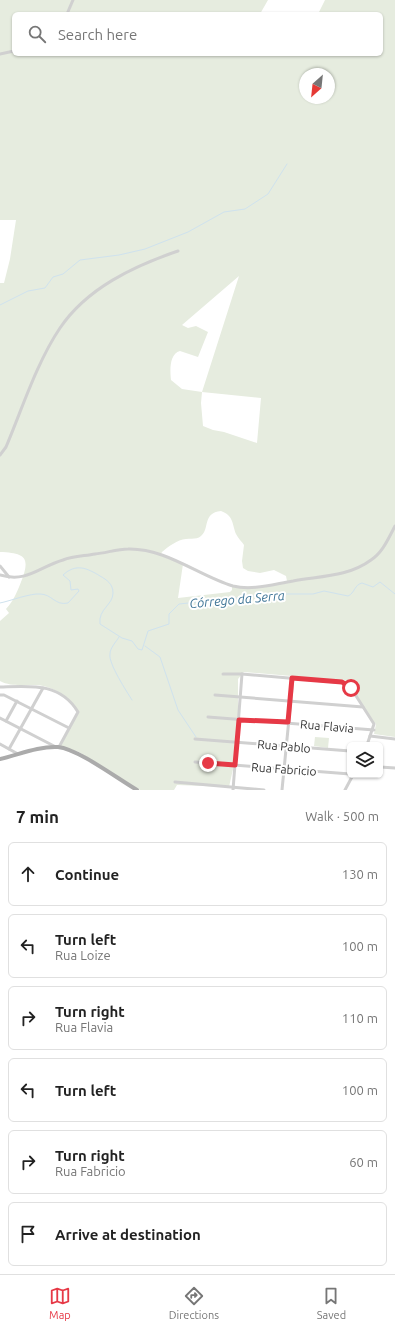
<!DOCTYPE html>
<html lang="en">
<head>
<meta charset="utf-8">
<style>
	body { margin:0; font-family:Ubuntu,sans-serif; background:#f2f2f2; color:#222 }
	.controls { position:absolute; right:12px; bottom:12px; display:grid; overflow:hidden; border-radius:6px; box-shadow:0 1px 3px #0004 }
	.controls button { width:36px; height:36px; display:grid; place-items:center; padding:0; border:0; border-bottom:1px solid #e0e0e0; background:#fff; color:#222; font:20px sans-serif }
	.compass { position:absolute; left:299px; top:68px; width:36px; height:36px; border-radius:50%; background:#fff; box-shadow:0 1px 3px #0004; rotate:207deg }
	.stop { position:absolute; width:12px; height:12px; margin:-9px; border:3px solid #e63946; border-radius:50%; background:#fff }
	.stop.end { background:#e63946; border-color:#fff; box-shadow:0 1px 4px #0008 }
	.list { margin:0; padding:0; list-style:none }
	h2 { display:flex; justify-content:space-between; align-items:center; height:52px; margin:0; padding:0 16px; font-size:17px }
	h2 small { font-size:13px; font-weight:400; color:#767676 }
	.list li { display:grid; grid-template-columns:26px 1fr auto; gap:12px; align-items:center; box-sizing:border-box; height:64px; margin:0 8px 8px; padding:0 8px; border:1px solid #e0e0e0; border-radius:6px }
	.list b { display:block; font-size:15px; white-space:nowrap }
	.list p { margin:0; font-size:13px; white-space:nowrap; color:#767676 }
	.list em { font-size:13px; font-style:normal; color:#767676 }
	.icon { flex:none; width:22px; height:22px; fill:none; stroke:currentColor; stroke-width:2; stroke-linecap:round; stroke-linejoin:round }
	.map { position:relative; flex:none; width:395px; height:790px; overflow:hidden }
	.search { position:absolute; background:#fff; box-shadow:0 1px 3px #0004; left:12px; right:12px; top:12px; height:44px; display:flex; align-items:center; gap:10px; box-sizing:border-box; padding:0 14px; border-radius:6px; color:#767676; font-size:15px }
	.sheet { height:484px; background:#fff }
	nav { display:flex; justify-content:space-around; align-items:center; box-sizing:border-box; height:56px; border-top:1px solid #e0e0e0; background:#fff; font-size:11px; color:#767676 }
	nav a { display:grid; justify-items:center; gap:2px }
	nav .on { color:#e63946 }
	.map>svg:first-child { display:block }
	.green { fill:#e6ecdf; fill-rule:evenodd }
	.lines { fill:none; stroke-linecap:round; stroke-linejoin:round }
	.stream { stroke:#cfe2ee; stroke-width:1 }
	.minor { stroke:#d0d0d0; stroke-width:3 }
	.major { stroke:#ababab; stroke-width:4 }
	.route { stroke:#e63946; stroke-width:5 }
	.labels { text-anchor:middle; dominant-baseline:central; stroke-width:4; stroke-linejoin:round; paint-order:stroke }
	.street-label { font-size:12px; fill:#333; stroke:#fff }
	.water-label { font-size:13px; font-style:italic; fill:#3f7597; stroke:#fff }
</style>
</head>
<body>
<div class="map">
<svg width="395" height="790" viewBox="0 0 395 790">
	<rect width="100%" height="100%" fill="#fff"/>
	<g class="green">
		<path d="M0,0H268L260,14H14V54H381V14H318L325,0H395V737L374,734L376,724L369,718L354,691L356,690L348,681L244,672L238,679V713L233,769L229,787L177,785L174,790H140L79,752L60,746L79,712C70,701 61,691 47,687C32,682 15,689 0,681V621L9,613L6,609C14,600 17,592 21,582C31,557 25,553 0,552V283H4L10,259L16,220H0ZM305,74H329V98H305ZM239,276L202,392L182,389L171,380C170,371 169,354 180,351L198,357L208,332L196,326L188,328L182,325ZM202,392L261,398L257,443L224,432L213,430L203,426L201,403ZM221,511C234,516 232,524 236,534C238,538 242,542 244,545L242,561L243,568L248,571L260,573L274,570L286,576L287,581L264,587L232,586V590L230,592L178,598L183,564L161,554L162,552C169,546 177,540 186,539C192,538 197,540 201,536C210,529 202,513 221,511Z"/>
		<path d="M315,737L329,738L328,748L314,746Z"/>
	</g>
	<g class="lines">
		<g class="stream">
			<path d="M0,305L28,291L45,288L53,277L63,274L80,260L119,255L145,249L188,232L224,212L245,209L268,194L287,164"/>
			<path d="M0,603C10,601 31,593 40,594C52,594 55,606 68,603L79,591L78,589L71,590L70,581L63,575C76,563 87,568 100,576C107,580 113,584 113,593C113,605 98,609 100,624L122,638L132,641L138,649L142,650L148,631L169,624V614L179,604L273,594H313L324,591L348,596C355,593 354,585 362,583L373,587L380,582L395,594"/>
			<path d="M119,637C116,642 110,648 110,654C108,663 127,692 132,700"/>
			<path d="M145,646L160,657L178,710L196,737"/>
		</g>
		<g class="minor">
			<path d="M67,14L73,0"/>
			<path d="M0,54L14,51"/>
			<path d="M0,455L6,447C22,409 37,362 60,328C87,288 134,266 178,251"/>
			<path d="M0,566L9,577"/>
			<path d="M0,575C27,583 39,567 63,560C73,556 85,556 95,554C106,553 117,549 128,549C166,548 199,576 233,586C252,591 274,584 293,581C320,576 348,577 371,560C383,552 388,539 395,526"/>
			<path d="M223,674H242L346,683L351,688L374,724L367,745"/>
			<path d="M0,687C30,686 60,682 78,712L59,747"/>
			<path d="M0,695H4L69,728"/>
			<path d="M215,695L363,707"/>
			<path d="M208,717L374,730"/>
			<path d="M0,718L54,746"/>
			<path d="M6,721L17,701"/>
			<path d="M370,736L395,739"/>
			<path d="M195,739L350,751"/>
			<path d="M0,744L18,754"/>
			<path d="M9,749L43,688"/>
			<path d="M195,762L350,774"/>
			<path d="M380,767L395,768"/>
			<path d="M175,782L264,790"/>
			<path d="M233,790L242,674"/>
			<path d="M282,790L293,678"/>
			<path d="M345,790L353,775"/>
		</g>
		<path class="major" d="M0,759C18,755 38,746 58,747C78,749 118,779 137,790"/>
	</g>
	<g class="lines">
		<path class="route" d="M208,763L235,765L239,720L288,722L292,678L342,682L351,688"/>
	</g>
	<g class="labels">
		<g class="street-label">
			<text transform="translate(327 726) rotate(5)">Rua Flavia</text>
			<text transform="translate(284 746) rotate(5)">Rua Pablo</text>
			<text transform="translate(284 769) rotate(4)">Rua Fabricio</text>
		</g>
		<g class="water-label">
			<text transform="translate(237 599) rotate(-5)">Córrego da Serra</text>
		</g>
	</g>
</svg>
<div class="controls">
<button><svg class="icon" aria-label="layers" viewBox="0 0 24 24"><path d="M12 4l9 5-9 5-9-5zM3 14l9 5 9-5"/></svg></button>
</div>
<svg class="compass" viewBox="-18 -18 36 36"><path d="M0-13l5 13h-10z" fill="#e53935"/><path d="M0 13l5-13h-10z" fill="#767676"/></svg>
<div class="stop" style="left:351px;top:688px"></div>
<div class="stop end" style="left:208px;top:763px"></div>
<div class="search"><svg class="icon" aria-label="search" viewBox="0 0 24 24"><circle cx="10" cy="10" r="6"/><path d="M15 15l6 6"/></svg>Search here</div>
</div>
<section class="sheet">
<h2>7 min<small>Walk · 500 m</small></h2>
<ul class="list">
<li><svg class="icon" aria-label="ahead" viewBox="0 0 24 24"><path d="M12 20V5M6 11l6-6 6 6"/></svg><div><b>Continue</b></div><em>130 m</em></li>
<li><svg class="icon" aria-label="left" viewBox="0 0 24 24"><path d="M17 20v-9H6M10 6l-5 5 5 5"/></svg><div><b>Turn left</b><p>Rua Loize</p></div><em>100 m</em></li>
<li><svg class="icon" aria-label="right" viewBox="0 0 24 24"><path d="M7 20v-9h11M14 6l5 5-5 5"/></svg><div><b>Turn right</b><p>Rua Flavia</p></div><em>110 m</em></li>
<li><svg class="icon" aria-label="left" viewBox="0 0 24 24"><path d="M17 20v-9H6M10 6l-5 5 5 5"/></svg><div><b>Turn left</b></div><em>100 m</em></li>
<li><svg class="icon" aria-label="right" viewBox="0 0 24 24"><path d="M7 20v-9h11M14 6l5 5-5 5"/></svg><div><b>Turn right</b><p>Rua Fabricio</p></div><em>60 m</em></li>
<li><svg class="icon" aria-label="arrive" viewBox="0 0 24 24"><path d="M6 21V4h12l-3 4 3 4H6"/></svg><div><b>Arrive at destination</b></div></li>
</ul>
</section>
<nav>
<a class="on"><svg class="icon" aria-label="map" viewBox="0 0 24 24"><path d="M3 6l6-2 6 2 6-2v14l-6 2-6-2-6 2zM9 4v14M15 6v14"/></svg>Map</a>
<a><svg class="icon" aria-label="directions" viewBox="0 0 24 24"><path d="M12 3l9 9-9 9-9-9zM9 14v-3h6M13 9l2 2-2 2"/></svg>Directions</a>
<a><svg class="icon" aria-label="saved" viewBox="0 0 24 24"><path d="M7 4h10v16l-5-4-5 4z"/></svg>Saved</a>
</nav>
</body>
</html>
